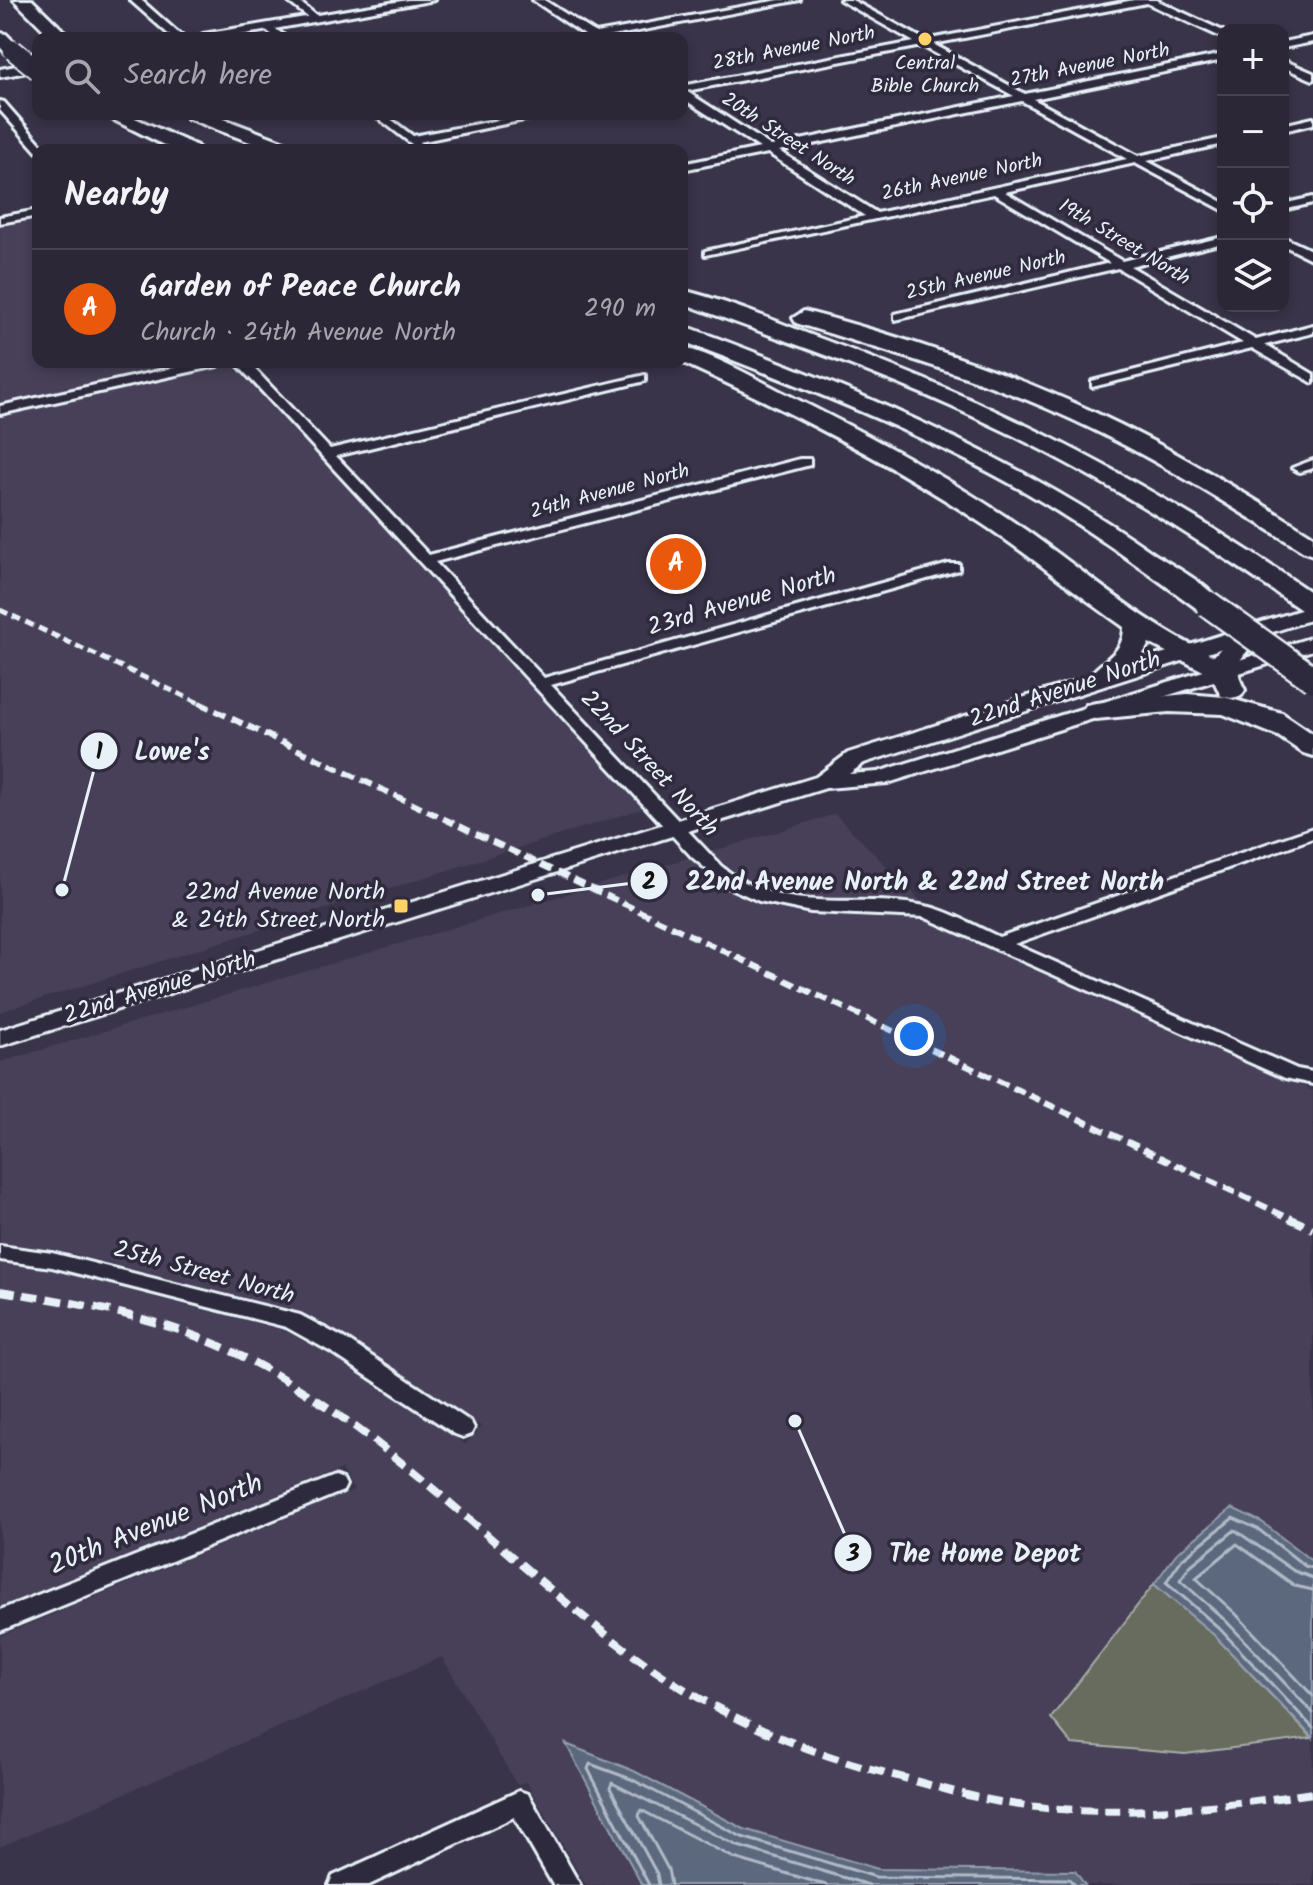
<!DOCTYPE html>
<html lang="en">
<head>
<meta charset="utf-8">
<style>
	body { margin:0; font-family:Kalam,sans-serif; background:#373342; color:#f1f3f6 }
	.controls { position:absolute; right:24px; top:24px; display:grid; overflow:hidden; border-radius:16px; box-shadow:0 4px 12px #0003 }
	.controls button { width:72px; height:72px; display:grid; place-items:center; padding:0; border:0; border-bottom:2px solid #474452; background:#2b2737; color:#f1f3f6; font:40px sans-serif }
	.you { position:absolute; left:914px; top:1036px; width:28px; height:28px; margin:-20px; border:6px solid #fff; border-radius:50%; background:#1a73e8; box-shadow:0 0 0 12px #1a73e833 }
	.badge { display:grid; place-items:center; width:52px; height:52px; border-radius:50%; background:#ea580c; color:#fff; font-size:26px; font-weight:700 }
	.pin { position:absolute; translate:-50% -50%; border:4px solid #fff; box-shadow:0 2px 8px #0006 }
	.list { margin:0; padding:0; list-style:none }
	h2 { display:flex; justify-content:space-between; align-items:center; height:104px; margin:0; padding:0 32px; font-size:34px }
	h2 small { font-size:26px; font-weight:400; color:#a6a5ad }
	.list li { display:grid; grid-template-columns:52px 1fr auto; gap:24px; align-items:center; box-sizing:border-box; height:120px; padding:0 32px; border-top:2px solid #474452 }
	.list b { display:block; font-size:30px; white-space:nowrap }
	.list p { margin:0; font-size:26px; white-space:nowrap; color:#a6a5ad }
	.list em { font-size:26px; font-style:normal; color:#a6a5ad }
	.icon { flex:none; width:44px; height:44px; fill:none; stroke:currentColor; stroke-width:2; stroke-linecap:round; stroke-linejoin:round }
	.map { position:relative; flex:none; width:1313px; height:1885px; overflow:hidden }
	.search { position:absolute; background:#2b2737; box-shadow:0 4px 12px #0003; left:32px; top:32px; width:656px; height:88px; display:flex; align-items:center; gap:20px; box-sizing:border-box; padding:0 28px; border-radius:16px; color:#a6a5ad; font-size:30px }
	.panel { position:absolute; background:#2b2737; box-shadow:0 4px 12px #0003; left:32px; top:144px; width:656px; height:224px; border-radius:16px }
	.map>svg:first-child { display:block }
	.built { fill:#464058 }
	.green { fill:#686c5e; stroke:#a8aeab; stroke-width:2 }
	.water { fill:#5b677e; stroke:#939eaf; stroke-width:2 }
	.lines { fill:none; stroke-linecap:round; stroke-linejoin:round }
	.shore { stroke:#b0bac7; stroke-width:3 }
	.minor-casing { stroke:#e8f1f8; stroke-width:6 }
	.tertiary-casing { stroke:#e8f1f8; stroke-width:6 }
	.secondary-casing { stroke:#e8f1f8; stroke-width:6 }
	.motorway-casing { stroke:#e8f1f8; stroke-width:6 }
	.minor { fill:#2f2a3d; fill-rule:evenodd }
	.tertiary { fill:#2f2a3d; fill-rule:evenodd }
	.secondary { fill:#2f2a3d; fill-rule:evenodd }
	.motorway { fill:#2f2a3d; fill-rule:evenodd }
	.rail-far2 { stroke:#e8f1f8; stroke-width:5; stroke-dasharray:9 5; stroke-linecap:butt }
	.rail-far1 { stroke:#e8f1f8; stroke-width:6; stroke-dasharray:12 6; stroke-linecap:butt }
	.rail { stroke:#e8f1f8; stroke-width:8; stroke-dasharray:16 8; stroke-linecap:butt }
	.motorway-bridge-far1-casing { stroke:#e8f1f8; stroke-width:23; stroke-linecap:butt }
	.motorway-bridge-casing { stroke:#e8f1f8; stroke-width:30; stroke-linecap:butt }
	.motorway-bridge-far1 { stroke:#2f2a3d; stroke-width:19 }
	.motorway-bridge { stroke:#2f2a3d; stroke-width:25 }
	.poi-dot { fill:#ffd166; stroke:#2f2a3d; stroke-width:3 }
	.labels { text-anchor:middle; dominant-baseline:central; stroke-width:7; stroke-linejoin:round; paint-order:stroke }
	.far-street-label { font-size:20px; fill:#e8f1f8; stroke:#2f2a3d }
	.far-poi-label { font-size:20px; fill:#e8f1f8; stroke:#2f2a3d }
	.street-label { font-size:24px; fill:#e8f1f8; stroke:#2f2a3d }
	.poi-label { font-size:24px; fill:#e8f1f8; stroke:#2f2a3d; text-anchor:end }
	.near-street-label { font-size:28px; fill:#e8f1f8; stroke:#2f2a3d }
	.leader { fill:none; stroke:#e8f1f8; stroke-width:3 }
	.callout-dot { fill:#e8f1f8; stroke:#2f2a3d; stroke-width:3 }
	.mark-label { font-size:24px; text-anchor:middle; font-weight:bold; fill:#111 }
	.callout-label { font-size:26px; text-anchor:middle; font-weight:bold; fill:#e8f1f8; stroke:#2f2a3d; stroke-width:7; stroke-linejoin:round; paint-order:stroke }
</style>
</head>
<body>
<div class="map">
<svg width="1313" height="1885" viewBox="0 0 1313 1885">
	<rect width="100%" height="100%" fill="#393449"/>
	<filter id="ink" filterUnits="userSpaceOnUse"><feTurbulence type="fractalNoise" baseFrequency=".0125" numOctaves="2"/><feDisplacementMap in="SourceGraphic" scale="16" xChannelSelector="R" yChannelSelector="G"/><feConvolveMatrix kernelMatrix="1 2 1 2 8 2 1 2 1" color-interpolation-filters="sRGB"/></filter>
	<g filter="url(#ink)">
		<g class="built">
			<path d="M38,216V362H199L0,406V223Z"/>
			<path d="M232,363L645,808L0,1012V414Z"/>
			<path d="M835,814L924,904L779,895L749,883L710,852Z"/>
			<path d="M691,857L705,872L734,893L772,908L925,919L1313,1091V1562L1262,1522L1176,1554L1051,1718L1072,1744L1185,1754L1313,1738V1885H1085L1075,1871L878,1869L744,1829L634,1771L567,1745L642,1885H586L526,1782L517,1785L442,1657L0,1847V1636L354,1490L342,1469L0,1607V1263L46,1269L285,1331L330,1354L465,1444L482,1427L347,1337L299,1312L57,1250L0,1243V1062Z"/>
		</g>
		<path class="green" d="M1154,1584L1213,1634L1312,1738L1185,1754L1072,1744L1051,1718Z"/>
		<g class="water">
			<path d="M1232,1508L1262,1522L1313,1562V1738L1213,1634L1154,1584L1176,1554Z"/>
			<path d="M566,1744L634,1771L744,1829L878,1869L1075,1871L1085,1885H642Z"/>
		</g>
		<g class="lines">
			<g class="shore">
				<path d="M1313,1568L1305,1566L1258,1529L1233,1518L1182,1559L1166,1582L1219,1628L1313,1728"/>
				<path d="M1313,1578L1294,1571L1235,1530L1190,1566L1180,1580L1226,1621L1313,1713"/>
				<path d="M1313,1590L1295,1586L1237,1544L1196,1578L1235,1613L1313,1696"/>
				<path d="M649,1885L588,1769L590,1764L631,1779L742,1837L876,1877L1069,1879L1075,1885"/>
				<path d="M659,1885L657,1874L610,1788L612,1783L738,1846L869,1885"/>
				<path d="M671,1885L668,1869L639,1816L641,1810L734,1858L826,1885"/>
			</g>
			<g class="minor-casing">
				<g id="minor">
					<path d="M130,0H141L184,38H173Z"/>
					<path d="M286,0H297L321,19L313,21Z"/>
					<path d="M533,0H544L596,33L779,0H800L602,38H578L585,35Z"/>
					<path d="M840,0H852L925,40L1134,0H1156L1223,31V38L1147,3L933,44L1025,94L1223,54V60L1033,99L1138,156L1223,138V144L1147,161L1223,202V210L1135,163L1005,192L1122,261L1223,237V243L1130,266L1256,340L1313,325V333L1265,345L1313,374V383L1252,348L1092,387V381L1243,343L1118,268L895,320V314L1110,263L994,194L705,255V251L865,216L768,153L682,170V164L760,148L682,98V86L914,42ZM922,46L1014,96L771,146L686,91ZM1022,101L1127,159L877,213L779,151Z"/>
					<path d="M265,25H271L287,38H276L265,29Z"/>
					<path d="M1313,36V42L1283,48V42Z"/>
					<path d="M1283,60L1313,73V80L1283,67Z"/>
					<path d="M0,101L4,102L46,150L37,152L0,110Z"/>
					<path d="M373,114H384L413,136L531,114H553L419,142L423,146L418,149Z"/>
					<path d="M1313,118V124L1283,131V125Z"/>
					<path d="M1313,197V203L1283,210V204Z"/>
					<path d="M38,210V216L0,223V217Z"/>
					<path d="M1283,237L1313,251V260L1283,245Z"/>
					<path d="M200,362H223L217,366L0,414V406Z"/>
					<path d="M235,362H248L330,449L645,375V381L336,456L429,555L800,459H810V465L435,562L544,678L949,564H959V570L551,685L721,866C787,920 856,890 930,907C953,913 977,927 999,937L1313,828V838L1014,944L1297,1069L1313,1072V1084L1285,1078L924,917L811,912L759,901L728,887L692,857Z"/>
					<path d="M1313,460V468L1299,472L1292,468Z"/>
					<path d="M0,1246L52,1253L300,1315L347,1340L471,1422L474,1428L471,1434L463,1437L455,1434L331,1352L286,1327L52,1267L0,1260Z"/>
					<path d="M335,1476L343,1479L346,1485L343,1491L0,1631V1610Z"/>
					<path d="M519,1791L528,1794L580,1885H553L514,1817L369,1885H329L333,1876Z"/>
				</g>
			</g>
			<g class="tertiary-casing">
				<g id="tertiary">
					<path d="M408,0H435L224,38H197L203,34Z"/>
					<path d="M38,62V70L0,77V69Z"/>
				</g>
			</g>
			<g class="secondary-casing">
				<path id="secondary" d="M1313,606V619L864,763L849,774L878,772L1313,637V650L888,783L826,788L0,1046V1030L816,777L848,753Z"/>
			</g>
			<g class="motorway-casing">
				<g id="motorway">
					<path d="M14,0H32L71,38H52Z"/>
					<path d="M0,33L6,34L22,50L19,54H7L0,47Z"/>
					<path d="M102,114H126L197,146L200,150H174Z"/>
					<path d="M185,114H211L295,146L298,150H271L187,118Z"/>
					<path d="M682,290C728,301 774,321 819,338C1000,404 1155,485 1313,594V614L1304,612C1201,540 1095,473 981,420C884,374 783,340 682,303Z"/>
					<path d="M804,311C898,335 1009,372 1096,413C1172,448 1243,492 1313,536V555L1304,552C1220,499 1136,446 1044,407C964,373 879,349 796,323L793,318Z"/>
					<path d="M682,328L693,329C854,389 1012,454 1153,553C1174,567 1207,583 1221,604L1217,610H1199C1143,569 1087,528 1027,493C918,431 800,385 682,341Z"/>
					<path d="M682,347C716,356 751,376 782,392C866,433 950,478 1027,531C1088,574 1145,625 1214,656L1242,625H1262L1265,631C1250,654 1227,657 1245,690L1241,696L1231,698L1221,696L1211,675L1149,643C1139,664 1116,691 1091,685L1087,679C1101,659 1124,655 1124,627C1075,593 1030,555 981,523C886,460 785,409 681,362Z"/>
					<path d="M1187,694L1224,697L1282,713L1313,734V756L1303,753L1278,736L1223,714L1169,712L1096,719L1086,717L1082,711L1086,705L1096,703Z"/>
				</g>
			</g>
			<use href="#minor" class="minor"/>
			<use href="#tertiary" class="tertiary"/>
			<use href="#secondary" class="secondary"/>
			<use href="#motorway" class="motorway"/>
			<path class="rail-far2" d="M0,610L203,705"/>
			<path class="rail-far1" d="M199,703L1293,1220"/>
			<g class="rail">
				<path d="M1289,1218L1313,1229"/>
				<path d="M0,1291C79,1303 160,1317 233,1352C397,1431 515,1577 665,1677C735,1723 812,1754 893,1775C931,1785 968,1797 1006,1803C1107,1819 1213,1808 1313,1793"/>
			</g>
			<g class="motorway-bridge-far1-casing">
				<path id="motorway-bridge-far1" d="M13,50L38,70"/>
			</g>
			<g class="motorway-bridge-casing">
				<path id="motorway-bridge" d="M1208,604L1313,679"/>
			</g>
			<use href="#motorway-bridge-far1" class="motorway-bridge-far1"/>
			<use href="#motorway-bridge" class="motorway-bridge"/>
		</g>
	</g>
	<g class="poi-dot">
		<circle cx="925" cy="39" r="8"/>
		<rect x="393" y="898" width="16" height="16" rx="4"/>
	</g>
	<g class="labels">
		<g class="far-street-label">
			<text transform="translate(794 49) rotate(-11)">28th Avenue North</text>
			<text transform="translate(1090 66) rotate(-11)">27th Avenue North</text>
			<text transform="translate(788 140) rotate(33)">20th Street North</text>
			<text transform="translate(962 178) rotate(-12)">26th Avenue North</text>
			<text transform="translate(1124 243) rotate(31)">19th Street North</text>
			<text transform="translate(986 276) rotate(-13)">25th Avenue North</text>
			<text transform="translate(610 492) rotate(-15)">24th Avenue North</text>
		</g>
		<g class="far-poi-label">
			<text x="925" y="64">Central<tspan x="925" dy="23">Bible Church</tspan></text>
		</g>
		<g class="street-label">
			<text transform="translate(742 602) rotate(-16)">23rd Avenue North</text>
			<text transform="translate(1065 690) rotate(-18)">22nd Avenue North</text>
			<text transform="translate(649 764) rotate(47)">22nd Street North</text>
			<text transform="translate(160 988) rotate(-17)">22nd Avenue North</text>
			<text transform="translate(204 1273) rotate(15)">25th Street North</text>
		</g>
		<g class="poi-label">
			<text x="385" y="892">22nd Avenue North<tspan x="385" dy="28">&amp; 24th Street North</tspan></text>
		</g>
		<g class="near-street-label">
			<text transform="translate(156 1525) rotate(-22)">20th Avenue North</text>
		</g>
	</g>
	<path class="leader" d="M62 890L99 751M538 895L649 881M795 1421L853 1553"/>
	<g class="callout-dot">
		<circle cx="62" cy="890" r="8"/>
		<circle cx="538" cy="895" r="8"/>
		<circle cx="795" cy="1421" r="8"/>
		<circle cx="99" cy="751" r="20"/>
		<circle cx="649" cy="881" r="20"/>
		<circle cx="853" cy="1553" r="20"/>
	</g>
	<g class="mark-label">
		<text x="99" y="759">1</text>
		<text x="649" y="889">2</text>
		<text x="853" y="1561">3</text>
	</g>
	<g class="callout-label">
		<text x="172" y="760">Lowe's</text>
		<text x="925" y="890">22nd Avenue North &amp; 22nd Street North</text>
		<text x="985" y="1562">The Home Depot</text>
	</g>
</svg>
<div class="controls">
<button>+</button>
<button>−</button>
<button><svg class="icon" aria-label="locate" viewBox="0 0 24 24"><circle cx="12" cy="12" r="6"/><path d="M12 2v4M12 18v4M2 12h4M18 12h4"/></svg></button>
<button><svg class="icon" aria-label="layers" viewBox="0 0 24 24"><path d="M12 4l9 5-9 5-9-5zM3 14l9 5 9-5"/></svg></button>
</div>
<div class="you"></div>
<div class="pin badge" style="left:676px;top:564px">A</div>
<div class="search"><svg class="icon" aria-label="search" viewBox="0 0 24 24"><circle cx="10" cy="10" r="6"/><path d="M15 15l6 6"/></svg>Search here</div>
<section class="panel">
<h2>Nearby<small></small></h2>
<ul class="list">
<li><span class="badge">A</span><div><b>Garden of Peace Church</b><p>Church · 24th Avenue North</p></div><em>290 m</em></li>
</ul>
</section>
</div>
</body>
</html>
